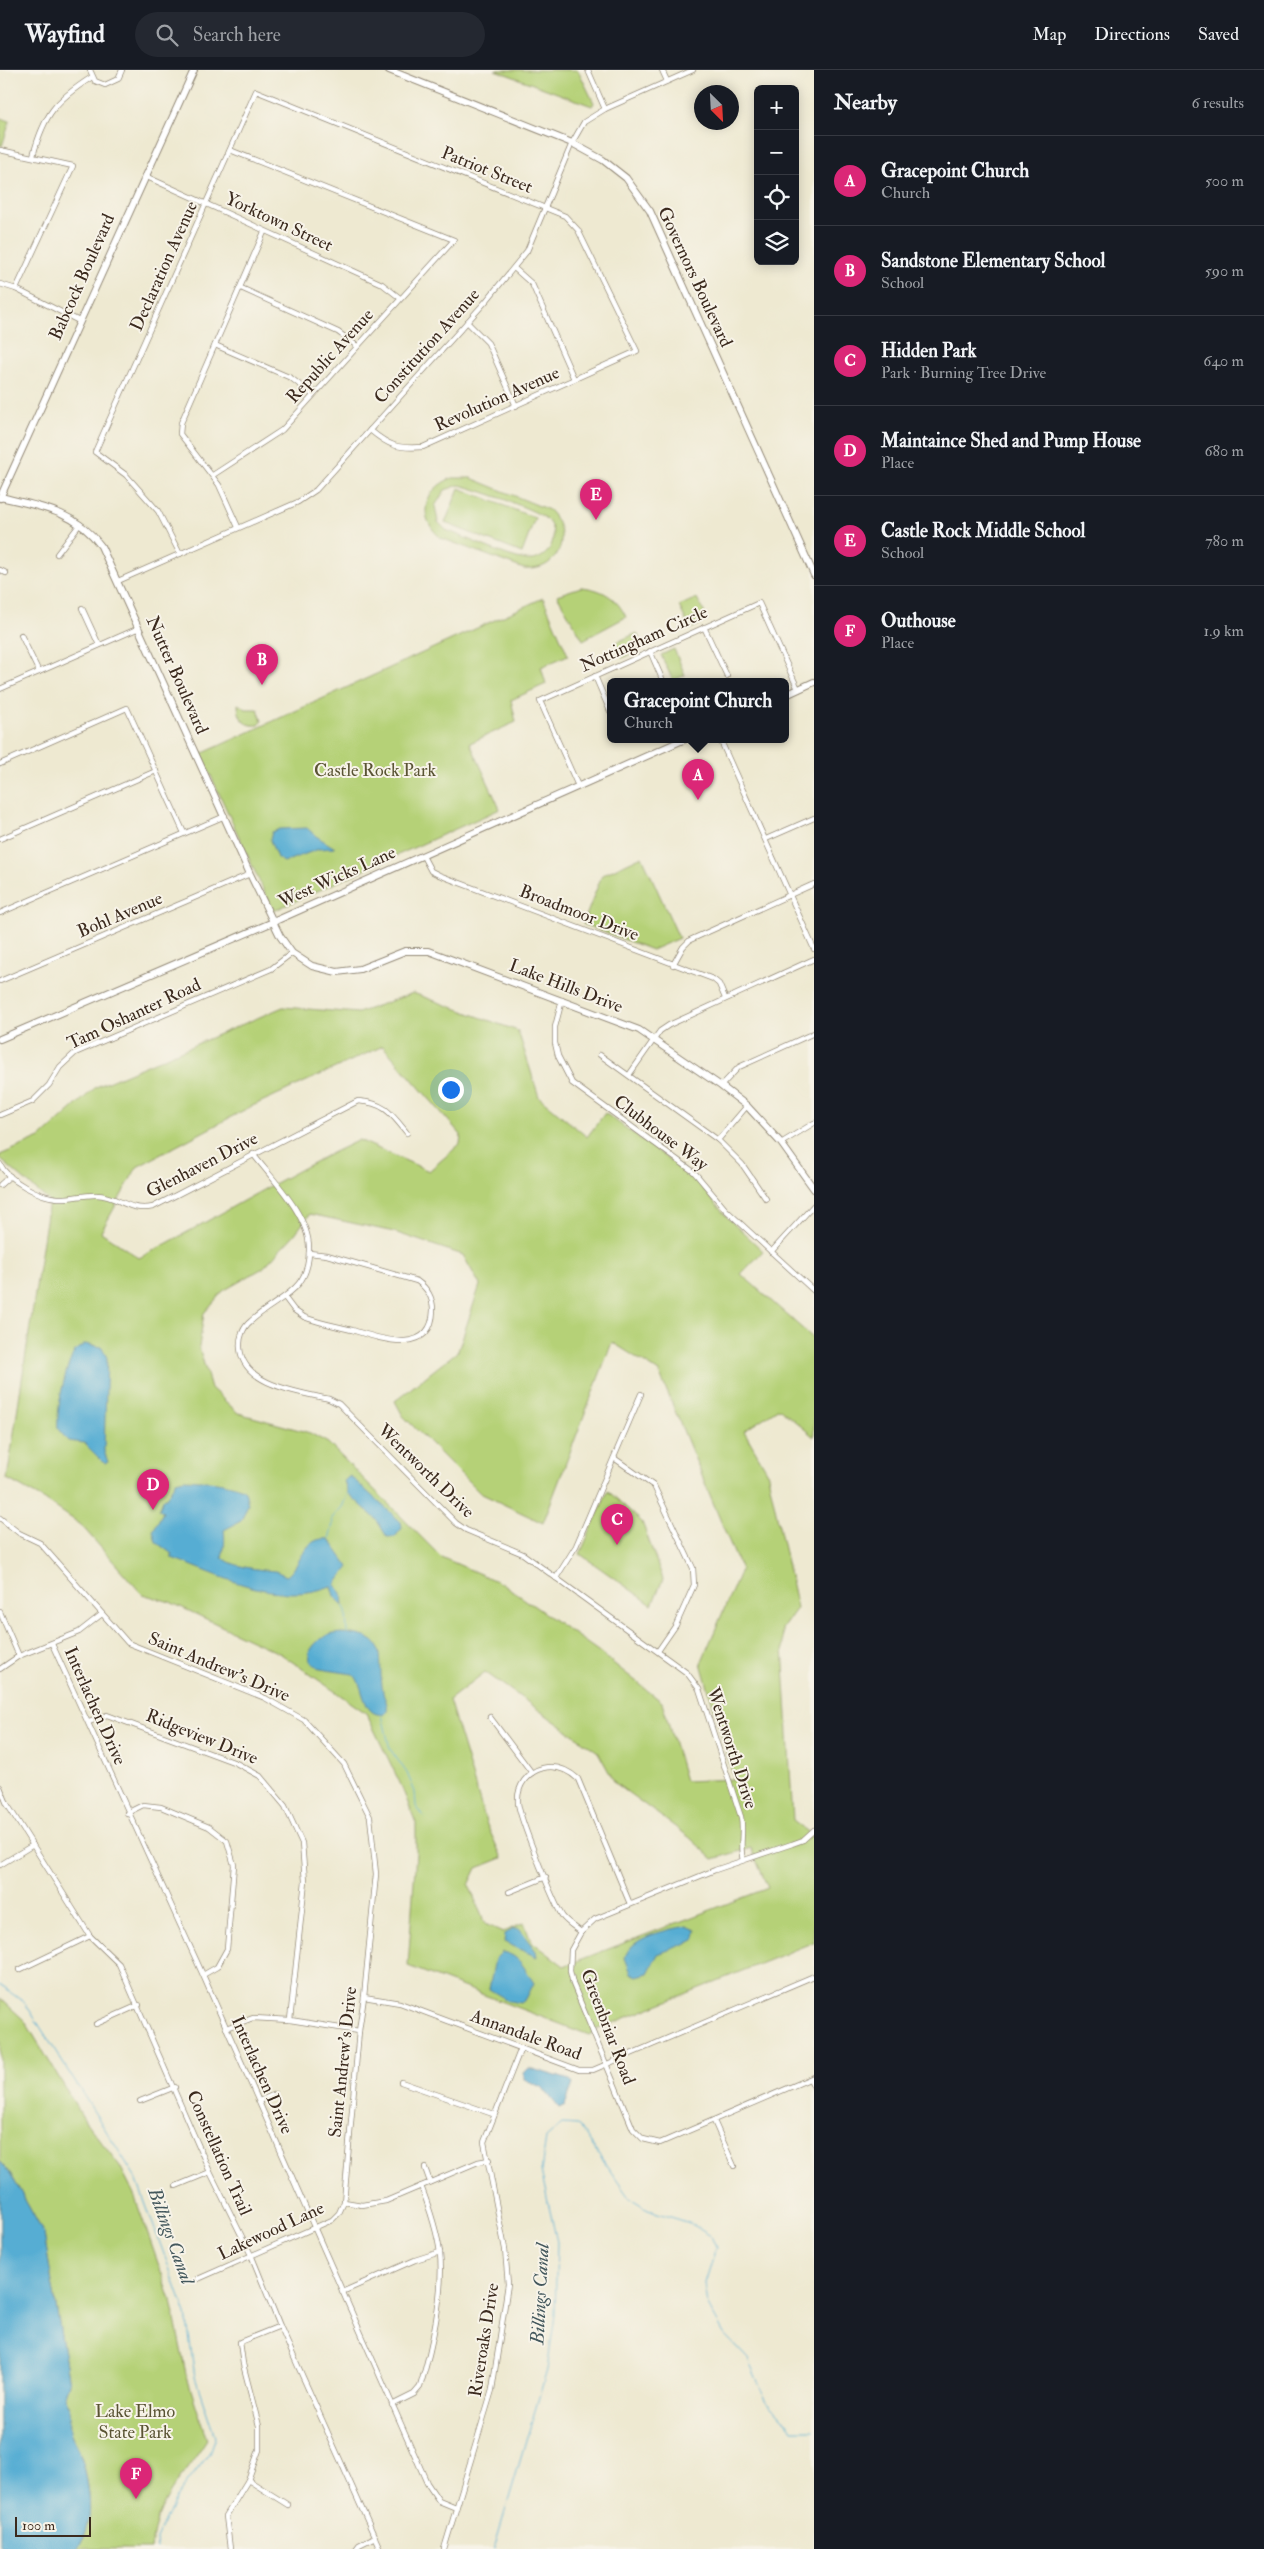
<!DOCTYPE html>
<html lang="en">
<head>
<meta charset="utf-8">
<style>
	body { margin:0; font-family:"IM FELL Double Pica",serif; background:#242831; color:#f1f3f6 }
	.controls { position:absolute; right:15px; top:15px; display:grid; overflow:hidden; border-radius:8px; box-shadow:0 2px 12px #0003 }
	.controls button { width:45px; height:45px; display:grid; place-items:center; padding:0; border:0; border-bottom:1px solid #363941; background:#171b24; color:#f1f3f6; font:25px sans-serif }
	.compass { position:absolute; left:694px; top:15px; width:45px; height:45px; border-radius:50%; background:#171b24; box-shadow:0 2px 12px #0003; rotate:156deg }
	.scale { position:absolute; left:15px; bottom:12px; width:76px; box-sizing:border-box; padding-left:5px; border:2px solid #3b2a1e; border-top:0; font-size:14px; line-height:18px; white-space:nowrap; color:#3b2a1e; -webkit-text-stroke:4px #f7f3e8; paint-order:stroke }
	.you { position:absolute; left:450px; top:1019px; width:18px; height:18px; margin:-12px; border:4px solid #fff; border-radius:50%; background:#1a73e8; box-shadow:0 0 0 8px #1a73e833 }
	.badge { display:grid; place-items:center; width:32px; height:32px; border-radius:50%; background:#db2777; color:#fff; font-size:16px; font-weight:700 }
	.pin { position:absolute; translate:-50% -41px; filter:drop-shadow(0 1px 2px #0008) }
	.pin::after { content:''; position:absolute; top:26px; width:18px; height:15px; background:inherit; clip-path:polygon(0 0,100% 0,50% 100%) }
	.popup { position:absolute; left:607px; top:608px; width:182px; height:65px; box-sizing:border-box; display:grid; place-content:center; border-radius:8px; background:#171b24; filter:drop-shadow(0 1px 4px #0005); font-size:16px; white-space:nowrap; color:#9ea1a6 }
	.popup b { font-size:19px; color:#f1f3f6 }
	.popup::after { content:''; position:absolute; left:50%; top:100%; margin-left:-10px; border:10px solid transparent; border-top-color:#171b24 }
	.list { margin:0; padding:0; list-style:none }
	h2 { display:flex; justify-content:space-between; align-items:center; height:65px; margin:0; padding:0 20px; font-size:21px }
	h2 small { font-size:16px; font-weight:400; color:#9ea1a6 }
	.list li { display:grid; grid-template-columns:32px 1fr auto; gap:15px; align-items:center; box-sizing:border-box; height:90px; padding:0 20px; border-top:1px solid #363941 }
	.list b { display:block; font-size:19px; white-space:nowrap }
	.list p { margin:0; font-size:16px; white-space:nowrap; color:#9ea1a6 }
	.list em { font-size:16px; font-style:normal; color:#9ea1a6 }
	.icon { flex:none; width:28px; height:28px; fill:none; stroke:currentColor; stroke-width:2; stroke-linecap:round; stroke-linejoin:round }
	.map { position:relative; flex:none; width:814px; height:2479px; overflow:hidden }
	header { display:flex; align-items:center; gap:30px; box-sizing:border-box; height:70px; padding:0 25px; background:#171b24; border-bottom:1px solid #363941 }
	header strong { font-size:24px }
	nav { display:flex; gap:28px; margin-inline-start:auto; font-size:18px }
	.search { width:350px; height:45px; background:#242831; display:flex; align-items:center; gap:12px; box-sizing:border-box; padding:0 18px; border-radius:28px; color:#9ea1a6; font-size:19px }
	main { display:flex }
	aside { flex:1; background:#171b24 }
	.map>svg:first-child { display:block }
	.green { fill:#b5d177; stroke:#787e4a; fill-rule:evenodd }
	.water { fill:#56add3; stroke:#486c78 }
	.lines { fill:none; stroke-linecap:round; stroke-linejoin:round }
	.stream { stroke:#56add3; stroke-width:1 }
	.street-casing { stroke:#948a78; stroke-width:6 }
	.secondary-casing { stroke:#948a78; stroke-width:8 }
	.street { stroke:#fff; stroke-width:4.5 }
	.secondary { stroke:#fff; stroke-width:6 }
	.labels { text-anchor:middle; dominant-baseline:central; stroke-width:4; stroke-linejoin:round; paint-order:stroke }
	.street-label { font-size:18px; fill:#3b2a1e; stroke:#f7f3e8 }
	.park-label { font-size:18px; fill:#5a5434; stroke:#f7f3e8 }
	.water-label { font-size:19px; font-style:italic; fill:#44585d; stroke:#f7f3e8 }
</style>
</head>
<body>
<header>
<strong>Wayfind</strong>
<div class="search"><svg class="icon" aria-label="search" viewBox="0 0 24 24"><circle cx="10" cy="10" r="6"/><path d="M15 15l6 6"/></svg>Search here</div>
<nav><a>Map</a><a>Directions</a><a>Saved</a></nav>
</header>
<main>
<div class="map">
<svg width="814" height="2479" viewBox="0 0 814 2479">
	<rect width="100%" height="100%" fill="#f7f3e8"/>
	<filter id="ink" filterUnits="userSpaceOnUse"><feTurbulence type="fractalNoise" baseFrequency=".02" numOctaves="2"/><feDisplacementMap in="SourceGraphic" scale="10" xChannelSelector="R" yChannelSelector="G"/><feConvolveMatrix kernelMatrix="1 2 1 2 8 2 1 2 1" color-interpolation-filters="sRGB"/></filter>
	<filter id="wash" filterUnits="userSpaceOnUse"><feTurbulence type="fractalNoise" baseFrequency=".0096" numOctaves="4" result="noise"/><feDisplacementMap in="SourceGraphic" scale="20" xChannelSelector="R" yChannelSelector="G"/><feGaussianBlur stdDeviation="1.12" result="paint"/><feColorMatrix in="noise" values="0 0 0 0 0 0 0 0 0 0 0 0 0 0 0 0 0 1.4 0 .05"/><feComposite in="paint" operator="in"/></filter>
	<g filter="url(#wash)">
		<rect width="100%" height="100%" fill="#eee9d1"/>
		<g class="green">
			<path d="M495,0H578L594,33L592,36Z"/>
			<path d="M0,48L10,51L2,76L0,75Z"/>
			<path d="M452,408H471L549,440C573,464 560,502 524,499L441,468C416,447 424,419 452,408ZM459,415C474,418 534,439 545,448C563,464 549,493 526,490C506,487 467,468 446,460L438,452L435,436L445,420Z"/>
			<path d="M459,418L535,448L522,483L445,453Z"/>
			<path d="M581,517C603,519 617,528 626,547L583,570L557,525Z"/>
			<path d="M543,528L568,585L541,597L546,614L511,630L516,652L470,673L500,739L273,841L201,684Z"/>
			<path d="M697,528L708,550L690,559L679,536Z"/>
			<path d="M637,563L644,578L622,588L615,573Z"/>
			<path d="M674,579L685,605L673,611L661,585Z"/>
			<path d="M238,634L246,639H258L262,651L259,655C245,657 238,648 238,634Z"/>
			<path d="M642,786L679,868L652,880L583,854L602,805Z"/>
			<path d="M413,923L518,961L539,1027L587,1067L605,1043L694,1108L726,1146L763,1181L741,1204L814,1269V1367L779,1338L744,1361L767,1401L797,1538L782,1559L793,1751L814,1767V1872L598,1959L589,1965L408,1896L416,1783V1753L400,1713L366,1643L281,1584L170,1532L142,1524L80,1454L45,1430L7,1409L49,1131L0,1089V1085L40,1068L96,1017L283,937L358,943ZM383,976L461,1065L460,1074L429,1101L359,1070C284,1105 213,1150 139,1188L101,1162L137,1097L248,1038ZM310,1144L394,1162L463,1185L480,1215L458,1281L395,1331L403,1346L480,1423L543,1453L612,1272L659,1302L741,1500L701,1593L734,1709L685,1711L662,1632L598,1581L503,1514L441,1487L328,1373L310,1363L238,1343L211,1318L199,1277L204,1243L223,1221L263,1198L294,1165ZM485,1602L598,1682L615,1713L689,1767L713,1789L751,1778L768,1818L564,1896L531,1871L524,1853L503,1862L485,1854L469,1815L477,1798L502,1788L487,1755L449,1630Z"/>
			<path d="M608,1421L642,1452L663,1509L652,1535L580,1484Z"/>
			<path d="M0,1928L25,1951L85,2051L120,2096L133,2122L171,2230L186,2304L207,2370C182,2410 156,2428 151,2479H76C98,2457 89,2409 79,2381C77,2374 70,2367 70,2360C68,2342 75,2347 64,2328L69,2313L44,2164L10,2103L0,2091Z"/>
		</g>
		<g class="water">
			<path d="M307,758L316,766L335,778L319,779L284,792L277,788L270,770L272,762L280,759Z"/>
			<path d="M85,1274L102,1277L107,1288L104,1381L108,1392L105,1394L84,1373L68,1371L58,1359C56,1341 65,1297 75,1281C78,1278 82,1276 85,1274Z"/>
			<path d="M350,1406L401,1452L402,1458L395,1467H387L376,1449L348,1423L344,1411Z"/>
			<path d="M184,1409C200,1410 234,1412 245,1421L248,1434L241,1451L224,1460C225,1467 225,1479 222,1486C228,1497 263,1500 275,1501C279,1502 283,1505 287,1506C303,1493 303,1466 329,1469L349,1497L335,1515L342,1523L343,1535L334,1526L331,1516C278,1537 222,1506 172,1488V1484L156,1472L153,1461L163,1442L159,1440L163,1429L166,1428L176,1411Z"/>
			<path d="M342,1563C393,1567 376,1585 383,1622C384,1630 391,1636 385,1644C361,1649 365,1614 353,1604L320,1599L310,1591L309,1583C316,1569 326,1564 342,1563Z"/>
			<path d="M687,1856L696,1860L695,1870L658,1884L648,1903L637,1906L631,1903L625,1888C630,1866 668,1860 687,1856Z"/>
			<path d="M513,1859H519L536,1881L537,1887L504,1872L505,1864Z"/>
			<path d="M502,1882C520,1885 524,1898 534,1913L526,1929L521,1933L509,1931L489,1919L495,1889Z"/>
			<path d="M529,1998L570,2010L573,2014L565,2035L559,2038L543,2018L524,2009V2003Z"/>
			<path d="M0,2091L10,2103L44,2164L69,2313L64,2328C75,2348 68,2342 70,2360C70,2367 77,2374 79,2381C89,2409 98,2457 76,2479H16L0,2476Z"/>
		</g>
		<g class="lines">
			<g class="stream">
				<path d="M329,1469L333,1454L332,1448L342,1437L348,1423"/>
				<path d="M343,1535L346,1541L347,1563"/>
				<path d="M382,1645L390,1679L407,1703L415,1722L416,1736L424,1747"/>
				<path d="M0,1915L25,1933L136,2108L186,2244L195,2307L215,2367L209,2384L175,2429L156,2469L157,2479"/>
				<path d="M494,2479L547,2300L555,2245L557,2172L541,2101L546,2068L562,2054L578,2055L630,2129L648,2140L687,2152L711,2166L716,2178L705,2213L708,2236L724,2264L748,2289L766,2330L793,2360H814"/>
			</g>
		</g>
	</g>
	<g filter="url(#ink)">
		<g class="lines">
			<g class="street-casing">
				<g id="street">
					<path d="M90,0L95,11L105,15L118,9L122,0"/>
					<path d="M588,0L605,39"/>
					<path d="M662,0L667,11"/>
					<path d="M0,80L73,96L16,219"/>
					<path d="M33,86C44,44 56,30 92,7"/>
					<path d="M145,106L382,214L400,228"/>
					<path d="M514,198L532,214L574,309"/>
					<path d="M0,214L16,219L79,251"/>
					<path d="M241,218L338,262L357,276"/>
					<path d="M467,252L488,273L516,336"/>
					<path d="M215,275L291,308L313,325"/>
					<path d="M213,405L282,360L454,170L230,80"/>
					<path d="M238,457L219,415L180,364L181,353L264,162"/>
					<path d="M57,484L80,454"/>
					<path d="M180,484L158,441L126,405L95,382L256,21L565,146L578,160L637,281L423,377C398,379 389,376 370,360"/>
					<path d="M0,500L6,503"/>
					<path d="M118,511L298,432L316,420L487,230L527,181L572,73L584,52L605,39L693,0"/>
					<path d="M82,538L99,575"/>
					<path d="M704,557L727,606"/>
					<path d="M21,565L39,602"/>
					<path d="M650,581L663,611"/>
					<path d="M595,606L610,641"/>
					<path d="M0,619L139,558"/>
					<path d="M720,669L814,879"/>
					<path d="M0,694L127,638L184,763"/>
					<path d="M578,716L540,631L759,533L798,619"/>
					<path d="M0,769L156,701"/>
					<path d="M766,769L814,748"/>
					<path d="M423,786L431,801L439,805L713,909L719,914L725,928"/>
					<path d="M0,843L225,746"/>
					<path d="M673,895L683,877L690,870L814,814"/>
					<path d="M0,911L250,804"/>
					<path d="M562,930L555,957V973L558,986L572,1013L694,1102L726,1140L814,1221"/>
					<path d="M600,985L718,1070L742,1094L766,1129"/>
					<path d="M629,1005L660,961L669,955L814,889"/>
					<path d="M721,1016L739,997L814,963"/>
					<path d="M0,1045L33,1031L49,1015L60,997L75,983L271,899L292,883"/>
					<path d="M718,1070L747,1036"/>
					<path d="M781,1073L814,1053"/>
					<path d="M253,1084C272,1109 309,1145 309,1178C310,1223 278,1226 251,1251C243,1257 239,1268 240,1278C243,1316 300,1322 329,1329L339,1334L456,1453L466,1460L523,1484L687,1603L699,1619L741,1747C744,1762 739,1776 743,1790"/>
					<path d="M0,1094C8,1111 40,1127 58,1128C71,1129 84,1124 97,1125C119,1126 128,1142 153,1137L358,1031C385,1033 391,1043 407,1063"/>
					<path d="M0,1115L10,1106"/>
					<path d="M771,1182L814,1135"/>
					<path d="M285,1228L294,1240L304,1247C319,1253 336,1256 352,1260C378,1268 432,1288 433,1240C433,1228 427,1218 417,1211L327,1185L309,1183"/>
					<path d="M614,1388L654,1416L693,1498L694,1515L676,1555L658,1581"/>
					<path d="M0,1448L19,1463L40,1473L128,1573L265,1628L304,1650L344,1694L370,1747L376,1804L364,1927L359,1961L344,2132L339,2143L332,2150L198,2209"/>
					<path d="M556,1508L576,1476L641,1324"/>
					<path d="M0,1542L19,1586"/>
					<path d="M52,1574L203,1905L427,2413L439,2431L456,2438"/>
					<path d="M0,1599L19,1586L79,1562L102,1544"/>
					<path d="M490,1647L532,1703"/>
					<path d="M89,1652L107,1645L236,1693L260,1706L285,1736L302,1773L305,1811L290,1950"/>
					<path d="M0,1717L7,1734L90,1866L119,1894L210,2102L252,2187L280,2256L380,2479"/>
					<path d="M127,1743L143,1735L161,1737L209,1757L227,1771L234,1795L227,1879L217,1897L203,1905"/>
					<path d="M814,1760L803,1770L792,1774L715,1800L595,1849L581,1862L571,1880L570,1901L573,1914L633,2059L643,2069L660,2073L814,2007"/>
					<path d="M0,1795L33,1775"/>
					<path d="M509,1822L546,1807"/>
					<path d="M581,1862C575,1857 568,1853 563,1847C555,1836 518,1745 518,1732C517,1716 527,1702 543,1698C556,1695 568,1700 578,1709L630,1834"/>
					<path d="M19,1900L90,1866"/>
					<path d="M364,1927L400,1933L579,2000H593L814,1906"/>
					<path d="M96,1954L139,1935"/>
					<path d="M226,1958L253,1948L290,1950L359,1961"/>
					<path d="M810,2009L814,2017"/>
					<path d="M401,2012L493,2044"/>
					<path d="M140,2031L175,2017"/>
					<path d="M259,2031L275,2024"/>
					<path d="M714,2051L734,2096"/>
					<path d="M425,2098L430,2112"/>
					<path d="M176,2116L210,2102"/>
					<path d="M344,2132L362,2135L386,2131L478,2092L489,2090"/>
					<path d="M342,2222L415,2190L440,2182"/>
					<path d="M392,2335L414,2324L420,2317C432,2278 444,2223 440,2183C437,2160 429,2137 421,2116"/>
					<path d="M248,2410L288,2435"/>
					<path d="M230,2479L226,2446L248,2410L259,2380V2356L243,2294L240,2272L280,2256"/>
					<path d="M356,2479L359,2475L375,2467"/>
					<path d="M444,2479L492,2320L508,2214L505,2179L484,2072L521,1978"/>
				</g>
			</g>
			<g class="secondary-casing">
				<g id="secondary">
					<path d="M389,0L572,73L603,90L626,108L650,141L814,505"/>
					<path d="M0,427C39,436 76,441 101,476L250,804L280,866L292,883L312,896L337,902L360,899L405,881H429L639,960L721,1016L747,1036L781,1073L814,1119"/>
					<path d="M0,428L194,0"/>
					<path d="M786,625L814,612"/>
					<path d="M0,969L273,852L685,669"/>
				</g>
			</g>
			<use href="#street" class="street"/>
			<use href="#secondary" class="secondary"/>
		</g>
	</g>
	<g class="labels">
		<g class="street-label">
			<text transform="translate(487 100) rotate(22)">Patriot Street</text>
			<text transform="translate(279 152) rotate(25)">Yorktown Street</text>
			<text transform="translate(164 196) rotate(-66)">Declaration Avenue</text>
			<text transform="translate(82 207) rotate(-66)">Babcock Boulevard</text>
			<text transform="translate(695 207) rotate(65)">Governors Boulevard</text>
			<text transform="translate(427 276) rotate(-48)">Constitution Avenue</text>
			<text transform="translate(330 286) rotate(-48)">Republic Avenue</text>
			<text transform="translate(497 329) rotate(-24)">Revolution Avenue</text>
			<text transform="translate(644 569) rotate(-24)">Nottingham Circle</text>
			<text transform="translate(177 605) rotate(66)">Nutter Boulevard</text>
			<text transform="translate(337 807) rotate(-24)">West Wicks Lane</text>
			<text transform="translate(579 843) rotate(21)">Broadmoor Drive</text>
			<text transform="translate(120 845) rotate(-23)">Bohl Avenue</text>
			<text transform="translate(566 916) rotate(21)">Lake Hills Drive</text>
			<text transform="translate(134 944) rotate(-25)">Tam Oshanter Road</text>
			<text transform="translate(661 1063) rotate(37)">Clubhouse Way</text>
			<text transform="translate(202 1095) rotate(-27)">Glenhaven Drive</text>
			<text transform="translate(426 1401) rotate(44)">Wentworth Drive</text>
			<text transform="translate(219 1597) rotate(23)">Saint Andrew's Drive</text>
			<text transform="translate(95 1636) rotate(66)">Interlachen Drive</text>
			<text transform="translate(202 1667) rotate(22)">Ridgeview Drive</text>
			<text transform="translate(732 1678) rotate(72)">Wentworth Drive</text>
			<text transform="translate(608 1957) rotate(69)">Greenbriar Road</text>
			<text transform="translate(526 1965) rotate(20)">Annandale Road</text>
			<text transform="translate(343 1992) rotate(-84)">Saint Andrew's Drive</text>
			<text transform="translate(262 2005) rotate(66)">Interlachen Drive</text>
			<text transform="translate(219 2083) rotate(66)">Constellation Trail</text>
			<text transform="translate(271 2161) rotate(-25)">Lakewood Lane</text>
			<text transform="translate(484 2270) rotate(-81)">Riveroaks Drive</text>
		</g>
		<g class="park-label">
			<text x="375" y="700">Castle Rock Park</text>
			<text x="135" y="2341">Lake Elmo<tspan x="135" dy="21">State Park</tspan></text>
		</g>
		<g class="water-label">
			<text transform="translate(171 2166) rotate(70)">Billings Canal</text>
			<text transform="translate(540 2224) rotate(-87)">Billings Canal</text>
		</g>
	</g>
</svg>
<div class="controls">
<button>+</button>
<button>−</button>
<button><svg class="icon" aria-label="locate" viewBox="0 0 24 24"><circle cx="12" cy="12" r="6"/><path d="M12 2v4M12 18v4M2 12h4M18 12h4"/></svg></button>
<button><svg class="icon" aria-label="layers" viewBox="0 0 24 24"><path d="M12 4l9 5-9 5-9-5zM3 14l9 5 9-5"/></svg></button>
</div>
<svg class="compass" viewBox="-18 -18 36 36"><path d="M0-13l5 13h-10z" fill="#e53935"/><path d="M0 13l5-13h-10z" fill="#9ea1a6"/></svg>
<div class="scale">100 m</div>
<div class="you"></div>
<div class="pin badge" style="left:698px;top:730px">A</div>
<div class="popup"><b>Gracepoint Church</b>Church</div>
<div class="pin badge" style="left:262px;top:615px">B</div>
<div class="pin badge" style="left:617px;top:1475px">C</div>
<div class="pin badge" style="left:153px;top:1440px">D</div>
<div class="pin badge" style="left:596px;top:450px">E</div>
<div class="pin badge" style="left:136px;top:2429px">F</div>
</div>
<aside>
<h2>Nearby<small>6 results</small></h2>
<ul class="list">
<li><span class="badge">A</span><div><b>Gracepoint Church</b><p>Church</p></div><em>500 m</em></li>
<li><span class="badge">B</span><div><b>Sandstone Elementary School</b><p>School</p></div><em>590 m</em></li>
<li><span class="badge">C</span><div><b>Hidden Park</b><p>Park · Burning Tree Drive</p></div><em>640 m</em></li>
<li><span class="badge">D</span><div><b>Maintaince Shed and Pump House</b><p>Place</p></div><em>680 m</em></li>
<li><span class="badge">E</span><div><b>Castle Rock Middle School</b><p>School</p></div><em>780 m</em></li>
<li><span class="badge">F</span><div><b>Outhouse</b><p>Place</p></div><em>1.9 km</em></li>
</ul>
</aside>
</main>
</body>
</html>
